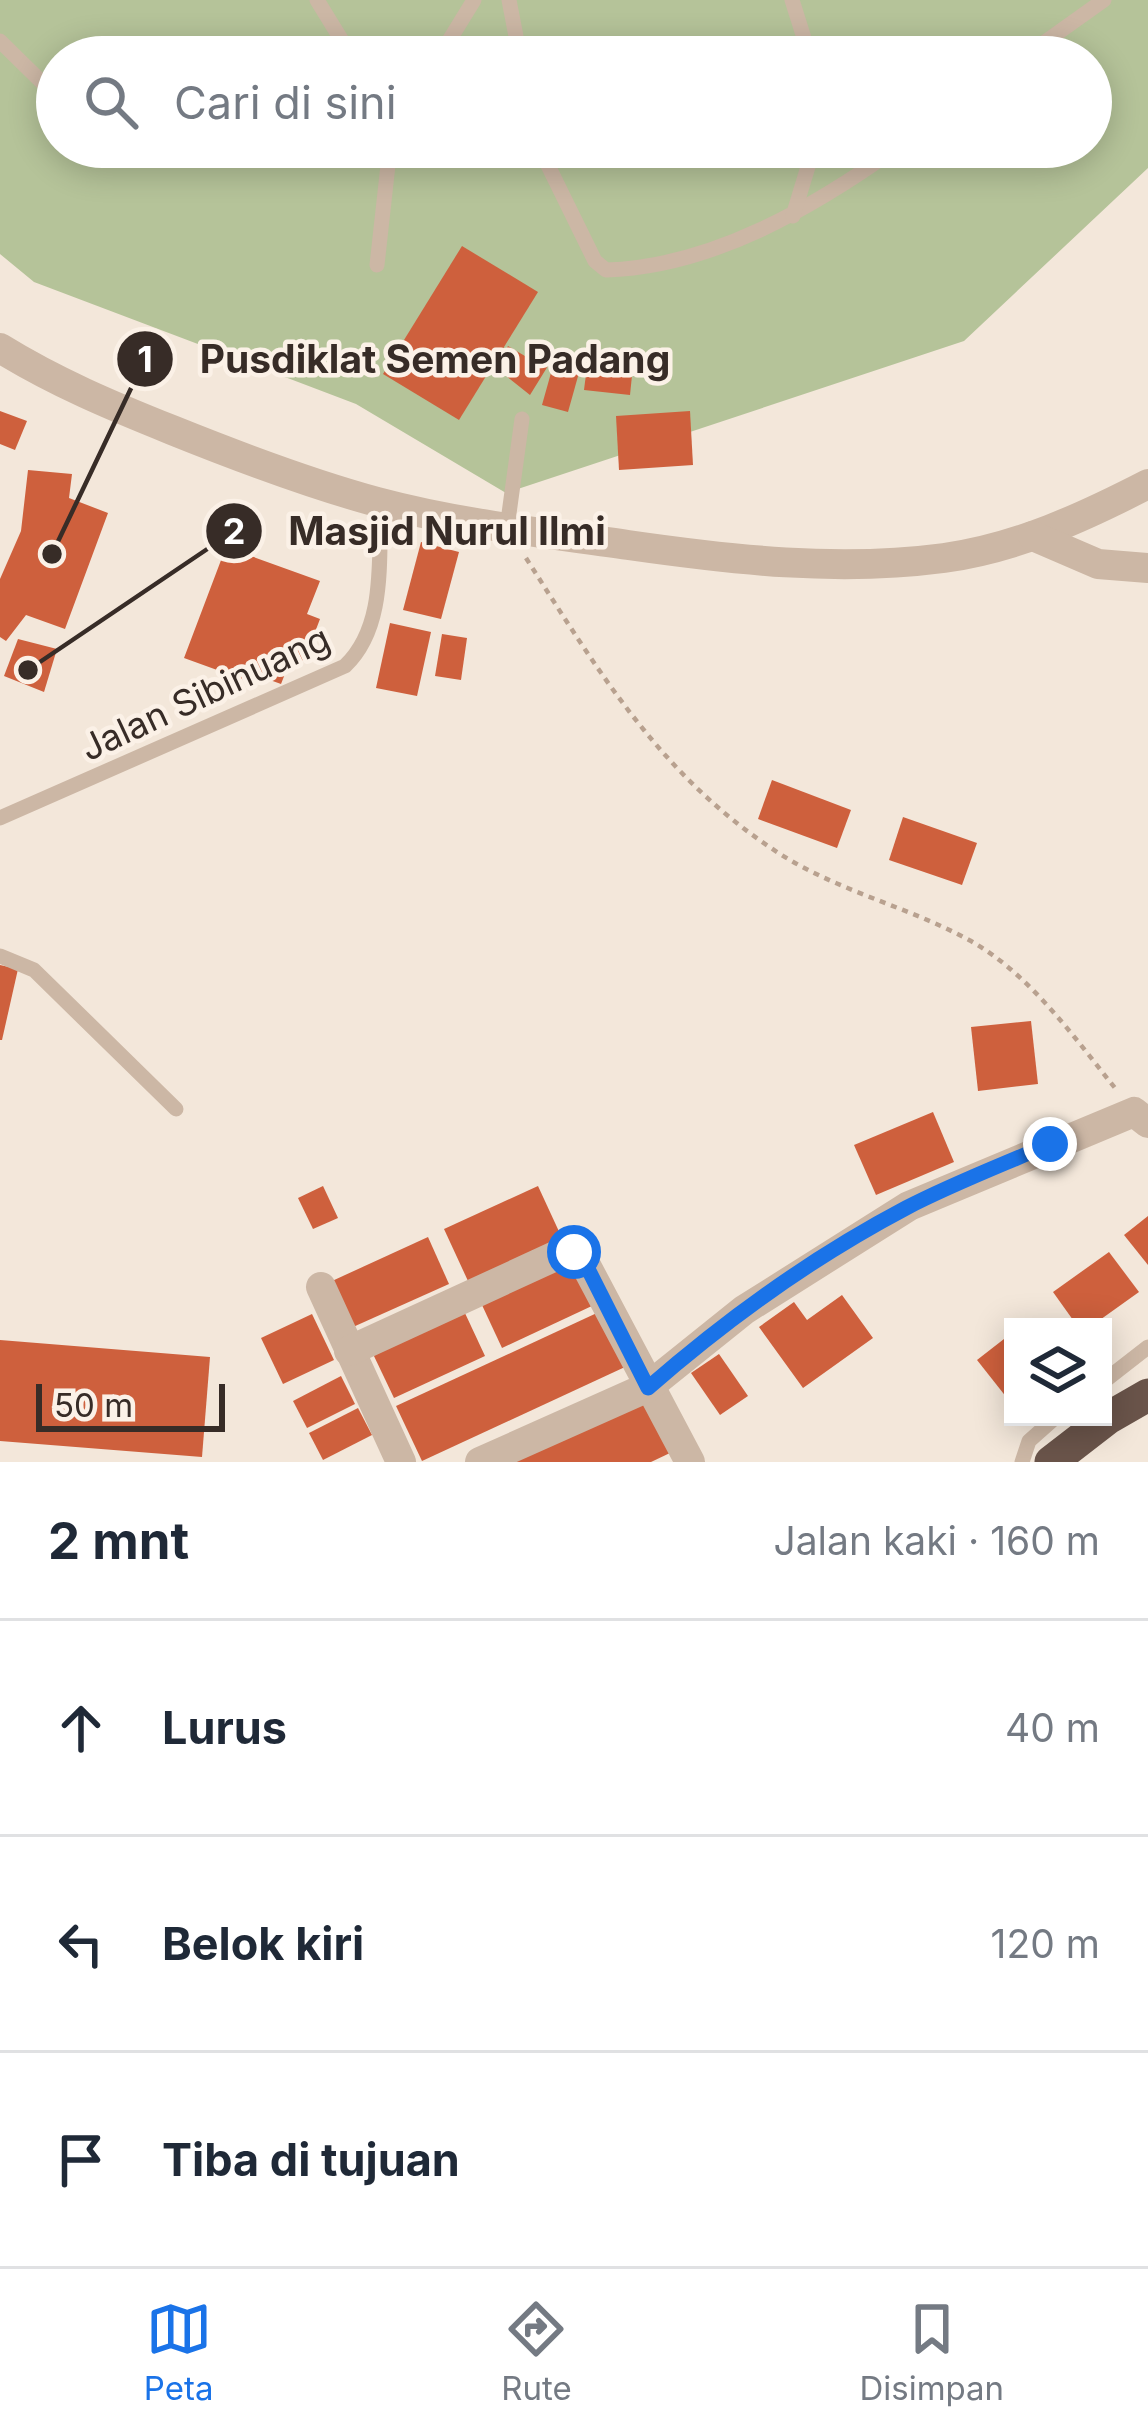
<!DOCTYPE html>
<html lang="id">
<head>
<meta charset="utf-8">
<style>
	body { margin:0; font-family:Inter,sans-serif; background:#f2f2f3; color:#1f2937 }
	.controls { position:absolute; right:36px; bottom:36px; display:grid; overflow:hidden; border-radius:0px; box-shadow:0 6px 30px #0003 }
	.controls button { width:108px; height:108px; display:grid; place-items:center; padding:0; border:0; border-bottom:3px solid #e0e1e3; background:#fff; color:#1f2937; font:60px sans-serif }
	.scale { position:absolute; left:36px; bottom:30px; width:189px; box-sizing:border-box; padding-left:12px; border:6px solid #372c27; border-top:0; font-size:33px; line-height:42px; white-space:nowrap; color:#372c27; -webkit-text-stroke:9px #fbf1e7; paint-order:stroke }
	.stop { position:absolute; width:36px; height:36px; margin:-27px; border:9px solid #1a73e8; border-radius:50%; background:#fff }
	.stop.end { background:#1a73e8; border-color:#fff; box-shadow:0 3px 12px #0008 }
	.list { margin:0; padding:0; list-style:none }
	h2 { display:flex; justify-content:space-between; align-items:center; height:156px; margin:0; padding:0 48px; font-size:51px }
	h2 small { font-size:39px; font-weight:400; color:#747a83 }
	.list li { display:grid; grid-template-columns:78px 1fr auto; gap:36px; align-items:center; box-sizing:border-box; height:216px; padding:0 48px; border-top:3px solid #e0e1e3 }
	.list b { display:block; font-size:45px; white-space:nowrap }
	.list em { font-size:39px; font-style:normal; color:#747a83 }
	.icon { flex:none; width:66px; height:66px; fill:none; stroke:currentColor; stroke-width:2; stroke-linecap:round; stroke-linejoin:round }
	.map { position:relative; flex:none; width:1148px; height:1462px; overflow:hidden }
	.search { position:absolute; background:#fff; box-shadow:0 6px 30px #0003; left:36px; right:36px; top:36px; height:132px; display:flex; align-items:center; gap:30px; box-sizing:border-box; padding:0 42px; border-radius:66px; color:#747a83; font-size:45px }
	.sheet { height:804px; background:#fff }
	nav { display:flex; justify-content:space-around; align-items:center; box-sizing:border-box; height:168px; border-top:3px solid #e0e1e3; background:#fff; font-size:33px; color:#747a83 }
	nav a { display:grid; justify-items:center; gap:6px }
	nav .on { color:#1a73e8 }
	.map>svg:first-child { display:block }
	.green { fill:#b5c399; fill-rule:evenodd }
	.building { fill:#ce603d }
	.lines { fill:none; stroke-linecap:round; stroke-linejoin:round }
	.path { stroke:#b8a18f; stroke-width:4.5; stroke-dasharray:6 6; stroke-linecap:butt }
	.service { stroke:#ccb7a5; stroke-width:15 }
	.minor { stroke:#ccb7a5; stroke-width:30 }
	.trunk { stroke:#6a544a; stroke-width:33 }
	.route { stroke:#1a73e8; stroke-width:15 }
	.labels { text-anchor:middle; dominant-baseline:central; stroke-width:9; stroke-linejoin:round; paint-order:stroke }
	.street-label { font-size:36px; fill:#372c27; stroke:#fbf1e7 }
	.leader { fill:none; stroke:#372c27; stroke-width:4.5 }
	.callout-dot { fill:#372c27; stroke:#fbf1e7; stroke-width:4.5 }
	.mark-label { font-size:36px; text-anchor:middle; font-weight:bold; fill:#fff }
	.callout-label { font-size:39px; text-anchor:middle; font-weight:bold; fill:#372c27; stroke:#fbf1e7; stroke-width:9; stroke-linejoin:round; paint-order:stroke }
</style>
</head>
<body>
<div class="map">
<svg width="1148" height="1462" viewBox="0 0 1148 1462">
	<rect width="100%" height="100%" fill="#f3e7da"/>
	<path class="green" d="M0,0H1148V168L964,341L506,493L356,404L34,282L0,254ZM57,57H1091V147H57Z"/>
	<g class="building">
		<path d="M462,246L538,292L459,420L383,374Z"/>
		<path d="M508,346L530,359L534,351L551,361L530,395L495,367Z"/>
		<path d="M589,351L634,356L630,395L584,390Z"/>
		<path d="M556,355L582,362L568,412L542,405Z"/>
		<path d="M0,411L27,421L15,450L0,444Z"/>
		<path d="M690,411L693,465L619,470L616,416Z"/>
		<path d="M28,470L72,474L69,498L108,513L65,629L26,615L6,641L0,637V579L21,531Z"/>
		<path d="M421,542L459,552L441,619L403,610Z"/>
		<path d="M226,547L320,581L307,614L320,619L304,661L292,656L281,684L256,675L253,683L184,658Z"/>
		<path d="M390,623L431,632L417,696L376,688Z"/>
		<path d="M442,634L467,638L461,680L435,676Z"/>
		<path d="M18,639L57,649L44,692L4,676Z"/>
		<path d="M772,780L851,810L837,848L758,819Z"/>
		<path d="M903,817L977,843L962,885L889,860Z"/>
		<path d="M0,965L18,969L2,1040H0Z"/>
		<path d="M1031,1021L1038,1084L978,1091L971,1027Z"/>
		<path d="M933,1112L954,1162L876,1195L854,1145Z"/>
		<path d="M323,1186L338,1218L313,1229L298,1198Z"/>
		<path d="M538,1186L562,1238L468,1281L444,1229Z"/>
		<path d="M1148,1216V1265L1124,1235Z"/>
		<path d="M428,1237L449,1284L353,1327L332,1281Z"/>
		<path d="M1109,1252L1139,1292L1090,1327H1078L1053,1292Z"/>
		<path d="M574,1262L594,1305L502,1348L482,1305Z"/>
		<path d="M842,1295L873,1338L803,1388L759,1327L794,1302L807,1320Z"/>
		<path d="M464,1311L485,1356L394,1398L373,1354Z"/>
		<path d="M599,1312L625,1367L422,1461L396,1406Z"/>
		<path d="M312,1314L334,1360L283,1384L261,1338Z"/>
		<path d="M1013,1332V1393L1007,1398L977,1360Z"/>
		<path d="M0,1340L210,1357L202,1457L0,1441Z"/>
		<path d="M719,1354L748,1396L720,1415L691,1373Z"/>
		<path d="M341,1376L355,1404L307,1428L293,1401Z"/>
		<path d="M644,1399L670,1453L651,1462H509Z"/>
		<path d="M358,1408L372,1435L323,1460L309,1433Z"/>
	</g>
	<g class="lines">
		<path class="path" d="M526,558C597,669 659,773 771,848C832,890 905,905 969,940C1029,973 1073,1036 1115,1088"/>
		<g class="service">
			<path d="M317,0L352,57"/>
			<path d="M509,0L520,57"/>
			<path d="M792,0L810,57"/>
			<path d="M0,41L57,97"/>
			<path d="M439,57L474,0"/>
			<path d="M1024,57L1104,0"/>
			<path d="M539,147L595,261L606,270C712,267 814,207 898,147"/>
			<path d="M793,216L814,147"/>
			<path d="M377,265L390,147"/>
			<path d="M507,528L522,419"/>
			<path d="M0,818L345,666C387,626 378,558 381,503"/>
			<path d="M0,956L34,970L176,1109"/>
			<path d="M1103,1382L1148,1347"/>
			<path d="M1022,1462L1029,1441L1056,1417"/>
		</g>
		<g class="minor">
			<path d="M0,348C55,382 112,406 172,430C239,457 307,483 377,502C459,524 544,533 628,545C733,560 838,572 944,558C1017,548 1084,517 1148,484"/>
			<path d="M1033,536L1098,564L1148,568"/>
			<path d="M321,1287L401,1462"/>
			<path d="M349,1351L562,1253L574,1252L583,1260L690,1462"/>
			<path d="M480,1462L648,1387L744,1310L909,1206L1134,1112L1148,1123"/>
		</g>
		<path class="trunk" d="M1051,1462L1108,1418L1148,1395"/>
	</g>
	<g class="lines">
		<path class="route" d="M574,1252L583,1259L648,1388C727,1319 813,1257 906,1208C952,1184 1002,1165 1050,1144"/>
	</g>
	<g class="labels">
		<g class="street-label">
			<text transform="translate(205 693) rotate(-25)">Jalan Sibinuang</text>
		</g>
	</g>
	<path class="leader" d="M52 554L145 359M28 670L234 531"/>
	<g class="callout-dot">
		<circle cx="52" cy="554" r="12"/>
		<circle cx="28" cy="670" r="12"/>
		<circle cx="145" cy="359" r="30"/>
		<circle cx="234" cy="531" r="30"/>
	</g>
	<g class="mark-label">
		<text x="145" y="372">1</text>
		<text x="234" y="544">2</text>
	</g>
	<g class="callout-label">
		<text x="435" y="373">Pusdiklat Semen Padang</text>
		<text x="447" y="545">Masjid Nurul Ilmi</text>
	</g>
</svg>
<div class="controls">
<button><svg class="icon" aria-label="layers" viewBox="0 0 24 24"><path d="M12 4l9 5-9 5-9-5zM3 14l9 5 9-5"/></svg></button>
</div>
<div class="scale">50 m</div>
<div class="stop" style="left:574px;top:1252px"></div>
<div class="stop end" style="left:1050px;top:1144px"></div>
<div class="search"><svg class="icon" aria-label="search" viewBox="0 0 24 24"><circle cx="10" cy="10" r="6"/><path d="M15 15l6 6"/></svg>Cari di sini</div>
</div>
<section class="sheet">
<h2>2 mnt<small>Jalan kaki · 160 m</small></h2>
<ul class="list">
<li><svg class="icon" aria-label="ahead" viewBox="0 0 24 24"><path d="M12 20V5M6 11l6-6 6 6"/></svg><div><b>Lurus</b></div><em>40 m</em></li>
<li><svg class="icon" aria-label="left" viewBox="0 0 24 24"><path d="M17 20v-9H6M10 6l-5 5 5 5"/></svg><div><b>Belok kiri</b></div><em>120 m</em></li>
<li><svg class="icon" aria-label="arrive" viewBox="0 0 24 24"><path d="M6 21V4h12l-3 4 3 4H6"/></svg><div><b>Tiba di tujuan</b></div></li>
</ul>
</section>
<nav>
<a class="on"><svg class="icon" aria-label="map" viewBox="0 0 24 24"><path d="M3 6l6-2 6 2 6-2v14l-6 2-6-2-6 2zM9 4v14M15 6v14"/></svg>Peta</a>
<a><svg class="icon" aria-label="directions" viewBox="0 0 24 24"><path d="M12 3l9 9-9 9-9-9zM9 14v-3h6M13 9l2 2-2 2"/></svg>Rute</a>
<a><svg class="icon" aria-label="saved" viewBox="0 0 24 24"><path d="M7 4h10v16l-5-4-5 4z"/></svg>Disimpan</a>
</nav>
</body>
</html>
